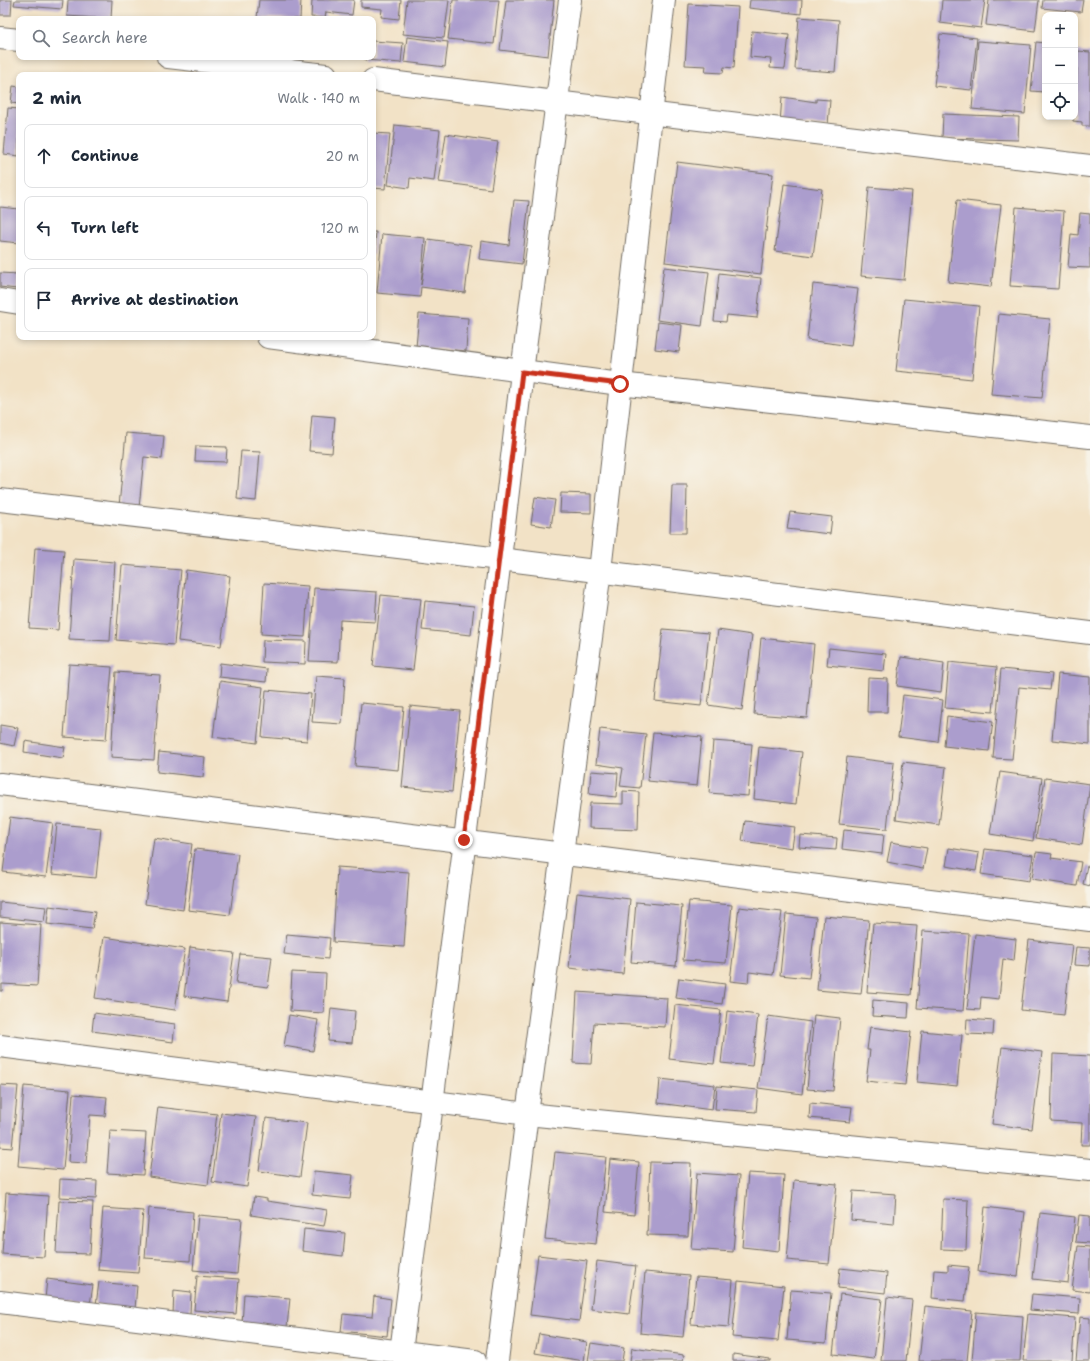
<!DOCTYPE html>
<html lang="en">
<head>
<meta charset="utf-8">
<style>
	body { margin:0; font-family:"Shantell Sans",sans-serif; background:#f6f6f7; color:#1f2937 }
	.controls { position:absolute; right:12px; top:12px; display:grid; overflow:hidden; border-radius:8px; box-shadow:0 2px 6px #0003 }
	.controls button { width:36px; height:36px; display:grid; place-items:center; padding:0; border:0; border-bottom:1px solid #e0e1e3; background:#fff; color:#1f2937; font:20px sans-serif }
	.stop { position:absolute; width:12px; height:12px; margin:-9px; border:3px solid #c8321e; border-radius:50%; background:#fff }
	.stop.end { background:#c8321e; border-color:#fff; box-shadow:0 1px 4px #0008 }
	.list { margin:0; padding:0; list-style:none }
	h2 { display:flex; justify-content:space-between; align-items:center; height:52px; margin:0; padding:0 16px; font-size:17px }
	h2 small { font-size:13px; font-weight:400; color:#747a83 }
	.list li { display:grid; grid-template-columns:26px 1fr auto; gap:12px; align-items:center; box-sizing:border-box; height:64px; margin:0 8px 8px; padding:0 8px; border:1px solid #e0e1e3; border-radius:8px }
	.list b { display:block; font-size:15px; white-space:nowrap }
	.list em { font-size:13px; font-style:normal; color:#747a83 }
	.icon { flex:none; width:22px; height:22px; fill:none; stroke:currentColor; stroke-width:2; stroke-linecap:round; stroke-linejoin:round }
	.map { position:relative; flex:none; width:1090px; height:1361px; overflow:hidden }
	.search { position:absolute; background:#fff; box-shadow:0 2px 6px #0003; left:16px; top:16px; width:360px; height:44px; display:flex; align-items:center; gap:10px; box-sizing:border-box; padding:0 14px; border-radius:8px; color:#747a83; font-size:15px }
	.panel { position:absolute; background:#fff; box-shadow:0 2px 6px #0003; left:16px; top:72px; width:360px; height:268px; border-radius:8px }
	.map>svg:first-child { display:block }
	.building { fill:#ab9dcd }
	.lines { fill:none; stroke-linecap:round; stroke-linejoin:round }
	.street-casing { stroke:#716b61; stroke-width:24 }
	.street { stroke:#fff; stroke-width:22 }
	.route { stroke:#c8321e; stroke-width:5 }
</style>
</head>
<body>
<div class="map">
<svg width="1090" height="1361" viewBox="0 0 1090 1361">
	<rect width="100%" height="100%" fill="#f7f3e8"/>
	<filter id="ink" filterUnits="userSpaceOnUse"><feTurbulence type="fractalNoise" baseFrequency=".025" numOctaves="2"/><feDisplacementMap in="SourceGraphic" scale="8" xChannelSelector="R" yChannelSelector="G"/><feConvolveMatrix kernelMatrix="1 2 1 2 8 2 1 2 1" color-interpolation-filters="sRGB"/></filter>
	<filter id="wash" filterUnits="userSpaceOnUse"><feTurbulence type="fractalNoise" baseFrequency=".012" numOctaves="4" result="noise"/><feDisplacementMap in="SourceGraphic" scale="16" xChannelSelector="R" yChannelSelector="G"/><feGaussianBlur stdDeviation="0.9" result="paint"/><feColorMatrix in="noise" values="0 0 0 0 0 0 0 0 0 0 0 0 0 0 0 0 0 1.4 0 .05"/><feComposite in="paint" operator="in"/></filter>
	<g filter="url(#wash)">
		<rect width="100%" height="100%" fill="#f2e2c6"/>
		<g id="blocks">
			<g class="building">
				<path d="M0,0H12L11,15H0Z"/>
				<path d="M15,0H63L62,9L14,5Z"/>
				<path d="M68,0H112L111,19L67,16Z"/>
				<path d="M259,0H301L300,19L257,18Z"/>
				<path d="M312,0H354L352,15L326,12L325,18L311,17Z"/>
				<path d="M361,0H401L399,19L381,17L382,9L361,7Z"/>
				<path d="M407,0H449L444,38L403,34Z"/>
				<path d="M453,0H499L494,44L448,39Z"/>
				<path d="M506,0H554L548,56L500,50Z"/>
				<path d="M750,0H802L801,14L749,8Z"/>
				<path d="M942,0H985L981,28L940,23Z"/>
				<path d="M989,0H1039L1035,31L986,25Z"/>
				<path d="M1043,0H1083L1081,12L1042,8Z"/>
				<path d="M689,4L738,7L734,68L724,67L723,73L705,72L706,66L685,65Z"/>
				<path d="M799,17L839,20L835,72L795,69Z"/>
				<path d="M752,31L789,35L785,69L770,68L771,59L750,57Z"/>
				<path d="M940,34L977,38L971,90L934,86Z"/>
				<path d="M407,37L448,42L445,67L404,62Z"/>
				<path d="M373,41L403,43L401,63L365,60V57H373Z"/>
				<path d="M978,41L1031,45L1025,114L972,109Z"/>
				<path d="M1036,42L1045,43V92L1031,91Z"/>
				<path d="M1078,51L1090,52V126H1082V122L1073,121V117H1075Z"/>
				<path d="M13,86L19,87V104L11,103Z"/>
				<path d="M782,97L816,102V99L830,100L828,125L780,123Z"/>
				<path d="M8,108L19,109V156L4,154Z"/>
				<path d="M943,114L1019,117L1018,140L942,138Z"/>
				<path d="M395,125L440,130L434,181L410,178L409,188L388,185Z"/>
				<path d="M373,133L390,134L385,189L373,188Z"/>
				<path d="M446,134L498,142L491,189L439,182Z"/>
				<path d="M677,162L773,174L761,274L665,262Z"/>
				<path d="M784,184L822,189L813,256L775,251Z"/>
				<path d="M869,187L912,191L904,280L861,276Z"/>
				<path d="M514,200L529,201L522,264L479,259L481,241L509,245Z"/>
				<path d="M957,200L1001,205L991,287L948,282Z"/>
				<path d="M0,207L19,209V243L0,241Z"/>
				<path d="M1016,207L1064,211L1058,289L1010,286Z"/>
				<path d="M1080,213L1090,214V268L1068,267L1071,234L1078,235Z"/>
				<path d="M373,232H376L374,255H373Z"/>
				<path d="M382,234L425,238L421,285L428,239L471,245L465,293L421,287L420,297L377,293Z"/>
				<path d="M664,267L709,272L702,326L657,320Z"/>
				<path d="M0,273L18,274L17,289L0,287Z"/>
				<path d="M719,273L761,278L757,318L727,315L726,322L714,321Z"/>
				<path d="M813,284L858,289L851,346L807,340Z"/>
				<path d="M904,299L979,306L972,379L896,371Z"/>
				<path d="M419,314L468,318L466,351L416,347Z"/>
				<path d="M999,314L1050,319L1042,398L991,394Z"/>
				<path d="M658,322L682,325L679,352L655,349Z"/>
				<path d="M312,415L335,417L332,453L309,451Z"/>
				<path d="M126,433L164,436L162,459L144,457L139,508L119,506Z"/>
				<path d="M196,446L227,447L226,462L195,461Z"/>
				<path d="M241,451L260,452L256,501L237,499Z"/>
				<path d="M672,485H687L686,533H670Z"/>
				<path d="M561,493L591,494V513L560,512Z"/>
				<path d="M535,497L555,500L551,527L531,524Z"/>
				<path d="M790,512L832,517L830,534L787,529Z"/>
				<path d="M35,548L64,550L58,630L29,628Z"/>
				<path d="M74,559L115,562L110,641L69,639Z"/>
				<path d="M122,565L181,570L174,645L116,640Z"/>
				<path d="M186,570L230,576L221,646L178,641Z"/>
				<path d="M264,583L308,586L305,637L261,634Z"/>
				<path d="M314,588L377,592L375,622L340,620L338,662L309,661Z"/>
				<path d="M381,595L421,599L413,670L373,666Z"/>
				<path d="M425,601L474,606L471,635L422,630Z"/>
				<path d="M663,629L709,633L701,706L655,701Z"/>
				<path d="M718,630L752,635L742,710L708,705Z"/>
				<path d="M761,638L814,644L807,718L754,714Z"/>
				<path d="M263,640L306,641L305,664L262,662Z"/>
				<path d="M829,648L886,654L884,671L827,665Z"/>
				<path d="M901,657L944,663L941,692L897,686Z"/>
				<path d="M949,662L997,667L993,712L945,708Z"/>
				<path d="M220,663L267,669L266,682L219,677Z"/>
				<path d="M69,664L112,667L106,740L64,737Z"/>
				<path d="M1001,669L1052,674L1050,690L1019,687L1012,759L993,758Z"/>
				<path d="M116,672L160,675L154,760L111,757Z"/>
				<path d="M1058,674L1090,677V744L1052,740Z"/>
				<path d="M316,676L345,678L342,724L312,722Z"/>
				<path d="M868,678L888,679L887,712H867Z"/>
				<path d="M220,681L263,687L257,743L213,737Z"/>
				<path d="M266,690L311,694L307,741L262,737Z"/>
				<path d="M903,695L943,700L938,742L898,737Z"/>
				<path d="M361,703L404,707L398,770L355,766Z"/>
				<path d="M410,706L460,711L452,792L402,787Z"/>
				<path d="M947,716L993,722L989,751L944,746Z"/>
				<path d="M0,725L18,728L14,746L0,743Z"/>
				<path d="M600,729L646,734L640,788L620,786L623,768L596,764Z"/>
				<path d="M653,733L702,737L697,786L648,781Z"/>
				<path d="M25,741L65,747L63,758L24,752Z"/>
				<path d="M713,741L752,744L748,796L709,793Z"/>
				<path d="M759,747L802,752L796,804L754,799Z"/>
				<path d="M159,752L205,757L203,777L157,772Z"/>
				<path d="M847,757L894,763L887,829L839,824Z"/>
				<path d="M903,762L946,767L939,825L896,819Z"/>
				<path d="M591,771L618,773L616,797L589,794Z"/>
				<path d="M1000,772L1042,778L1033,841L990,834Z"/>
				<path d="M1045,778L1090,784L1082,845L1036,838Z"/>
				<path d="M623,791L639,792L638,830L589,828L590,803L623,804Z"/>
				<path d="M10,817L53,823L46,877L3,872Z"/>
				<path d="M745,821L795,827L792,848L742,841Z"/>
				<path d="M57,824L101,828L96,878L52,874Z"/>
				<path d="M844,830L884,834L882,854L842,849Z"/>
				<path d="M800,835L837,838L836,850L799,847Z"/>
				<path d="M154,838L192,844L183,910L145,904Z"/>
				<path d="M891,842L927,848L923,869L887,862Z"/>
				<path d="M949,848L979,853L976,871L946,866Z"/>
				<path d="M195,849L238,854L230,915L188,910Z"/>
				<path d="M985,849L1033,855L1029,881L981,874Z"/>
				<path d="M1036,852L1052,854L1051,858L1081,862L1077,886L1032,879Z"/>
				<path d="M1087,866L1090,867V886L1083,884Z"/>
				<path d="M337,867L409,872L404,947L333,942Z"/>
				<path d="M577,893L630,899L623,974L569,968Z"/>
				<path d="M689,901L732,905L726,963L683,960Z"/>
				<path d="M0,902L46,907L44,922L0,917Z"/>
				<path d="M636,902L682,906L676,966L631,962Z"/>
				<path d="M49,906L95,912L92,929L47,924Z"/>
				<path d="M739,907L782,912L773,975L749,972L748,983L730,981Z"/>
				<path d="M786,914L816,917L809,978L780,975Z"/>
				<path d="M824,916L869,920L861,994L817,990Z"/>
				<path d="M0,922L41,925L37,986L2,984V991H0Z"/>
				<path d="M873,923L917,926L911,995L867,992Z"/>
				<path d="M923,931L969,934L963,1011L917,1008Z"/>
				<path d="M287,934L330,938L328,959L284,954Z"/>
				<path d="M975,934L1016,939L1014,961L1003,959L999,999L981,997L980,1010L967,1009Z"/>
				<path d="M104,937L185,949L175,1010L95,998Z"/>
				<path d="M1029,940L1072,945L1064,1015L1021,1010Z"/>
				<path d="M190,947L234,953L227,1002L184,996Z"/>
				<path d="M1076,947L1090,948V966L1074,965Z"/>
				<path d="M240,954L272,957L268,987L236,983Z"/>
				<path d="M292,972L326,974L324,1013L290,1011Z"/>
				<path d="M679,978L725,984L722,1004L676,998Z"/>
				<path d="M577,992L667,998L665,1027L594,1023L591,1064L573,1063Z"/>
				<path d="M873,1000L909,1003L908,1018L872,1016Z"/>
				<path d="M675,1005L721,1010L714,1064L669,1059Z"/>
				<path d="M331,1008L355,1011L352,1043L328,1041Z"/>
				<path d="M727,1011L758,1015L752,1066L721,1063Z"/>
				<path d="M94,1013L175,1024L173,1042L92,1031Z"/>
				<path d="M289,1015L318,1020L313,1051L284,1046Z"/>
				<path d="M814,1015L840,1018L833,1091L807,1089Z"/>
				<path d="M768,1016L811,1022L802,1094L758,1088Z"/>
				<path d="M967,1019L994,1021L993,1035L966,1034Z"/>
				<path d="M870,1027L911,1032L905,1085L866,1081L870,1050H867Z"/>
				<path d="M922,1031L962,1035L957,1086L917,1082Z"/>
				<path d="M1002,1047L1042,1052L1032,1129L992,1124Z"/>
				<path d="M1053,1054L1090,1056V1145H1081L1082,1123L1051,1121Z"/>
				<path d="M660,1079L715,1085L712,1110L658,1103Z"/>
				<path d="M0,1085L18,1086L12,1148L0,1147Z"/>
				<path d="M24,1086L70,1090L63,1170L18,1166Z"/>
				<path d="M717,1086L758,1090L756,1112L715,1109Z"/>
				<path d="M73,1094L107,1097L105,1116L90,1115L86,1163L68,1162Z"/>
				<path d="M810,1103L852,1107L850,1122L809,1118Z"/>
				<path d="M158,1107L217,1114L208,1185L149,1177Z"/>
				<path d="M221,1113L256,1117L247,1187L212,1182Z"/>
				<path d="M266,1118L307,1123L300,1177L259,1171Z"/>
				<path d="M110,1131L146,1133L143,1175L107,1173Z"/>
				<path d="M555,1152L606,1157L596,1244L545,1239Z"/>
				<path d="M610,1159L639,1162L634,1215L605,1212Z"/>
				<path d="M650,1162L691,1163L688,1236L647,1235Z"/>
				<path d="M314,1171L353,1175L350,1199L312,1195Z"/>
				<path d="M697,1173L739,1176L733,1252L691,1249Z"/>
				<path d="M748,1173L784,1175L779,1251L742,1247Z"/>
				<path d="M60,1179L97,1181L96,1199L59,1197Z"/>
				<path d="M794,1180L837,1184L829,1264L787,1260Z"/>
				<path d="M853,1191L896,1194L894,1224L851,1220Z"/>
				<path d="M6,1193L48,1196L44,1257L2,1254Z"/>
				<path d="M254,1197L267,1199V1201L327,1210L324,1226L251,1215Z"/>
				<path d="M943,1199L968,1200L966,1250L941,1249Z"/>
				<path d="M59,1201L93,1202L90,1254L56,1253Z"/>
				<path d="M985,1207L1025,1212L1018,1276L978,1272Z"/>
				<path d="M103,1208L143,1211L138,1273L98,1270Z"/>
				<path d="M149,1208L193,1212L190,1261L145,1258Z"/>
				<path d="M1040,1213L1075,1217L1068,1283L1033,1279Z"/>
				<path d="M198,1215L242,1219L237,1274L193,1270Z"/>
				<path d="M1079,1215L1090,1216V1243L1076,1242Z"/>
				<path d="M304,1229L345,1233L343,1256L302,1251Z"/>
				<path d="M1078,1246L1090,1247V1292L1072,1290Z"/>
				<path d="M538,1255L587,1261L579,1321L530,1315Z"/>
				<path d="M597,1261L636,1266L629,1314L591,1309Z"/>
				<path d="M948,1265L969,1267L965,1301L932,1298L934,1270L948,1271Z"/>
				<path d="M840,1268L887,1273L885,1293L838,1288Z"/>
				<path d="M645,1272L689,1276L683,1337L640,1333Z"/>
				<path d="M197,1276L239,1279L236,1314L194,1310Z"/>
				<path d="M696,1277L733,1280L729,1327L691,1324Z"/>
				<path d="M47,1279L93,1285L90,1305L45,1299Z"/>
				<path d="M738,1281L784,1286L778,1341L732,1337Z"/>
				<path d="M99,1282L137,1286L135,1309L96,1305Z"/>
				<path d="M174,1290L191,1292L190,1315L173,1314Z"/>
				<path d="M791,1290L831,1293L826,1343L787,1340Z"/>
				<path d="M244,1294L290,1298L287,1327L242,1324Z"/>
				<path d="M840,1294L882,1299L874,1359L833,1354Z"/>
				<path d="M1032,1294L1080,1298L1079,1314L1030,1310Z"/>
				<path d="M374,1296L391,1299L387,1336L341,1331L343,1314L372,1317Z"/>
				<path d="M887,1297L912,1300L906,1361H881Z"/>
				<path d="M925,1306L972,1311L967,1361H919Z"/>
				<path d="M976,1312L1023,1316L1020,1361H972Z"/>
				<path d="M1028,1314L1075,1318L1072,1361H1023Z"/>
				<path d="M1080,1317L1090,1318V1361H1076Z"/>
				<path d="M539,1334L587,1342L584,1361L535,1353Z"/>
				<path d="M591,1343L624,1348L622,1361H588Z"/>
				<path d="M632,1348L684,1355L683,1361H630Z"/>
				<path d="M733,1354L770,1359V1361H733Z"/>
			</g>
		</g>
	</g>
	<g filter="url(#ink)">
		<use href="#blocks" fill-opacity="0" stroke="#716b61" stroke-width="1"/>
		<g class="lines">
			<g class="street-casing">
				<g id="street">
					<path d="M0,38L19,40"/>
					<path d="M168,57L326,75"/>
					<path d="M373,80L1090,166"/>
					<path d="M0,300L19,303"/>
					<path d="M268,337L620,384L1090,437"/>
					<path d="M0,500L500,559L1090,633"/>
					<path d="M0,784C363,828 727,875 1090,920"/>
					<path d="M0,1046L527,1114L1090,1170"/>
					<path d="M0,1302L475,1361"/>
					<path d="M401,1352L500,559L522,372L570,0"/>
					<path d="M497,1361L527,1114L600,571L664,0"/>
				</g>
			</g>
			<use href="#street" class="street"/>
		</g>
	</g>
	<g class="lines" filter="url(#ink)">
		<path class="route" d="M464,840L522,372L620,384"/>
	</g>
</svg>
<div class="controls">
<button>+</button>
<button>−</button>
<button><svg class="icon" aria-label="locate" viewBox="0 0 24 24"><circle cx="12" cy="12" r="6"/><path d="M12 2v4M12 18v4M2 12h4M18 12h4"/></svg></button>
</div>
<div class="stop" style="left:620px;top:384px"></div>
<div class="stop end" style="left:464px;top:840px"></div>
<div class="search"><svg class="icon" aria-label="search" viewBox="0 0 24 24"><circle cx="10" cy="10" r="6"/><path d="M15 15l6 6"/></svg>Search here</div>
<section class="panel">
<h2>2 min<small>Walk · 140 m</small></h2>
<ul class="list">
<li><svg class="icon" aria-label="ahead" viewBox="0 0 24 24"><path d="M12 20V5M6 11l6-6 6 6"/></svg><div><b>Continue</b></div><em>20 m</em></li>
<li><svg class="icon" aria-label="left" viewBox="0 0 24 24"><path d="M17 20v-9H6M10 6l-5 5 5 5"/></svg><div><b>Turn left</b></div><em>120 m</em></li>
<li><svg class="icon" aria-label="arrive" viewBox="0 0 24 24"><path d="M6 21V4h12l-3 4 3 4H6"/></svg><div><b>Arrive at destination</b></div></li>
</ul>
</section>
</div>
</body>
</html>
